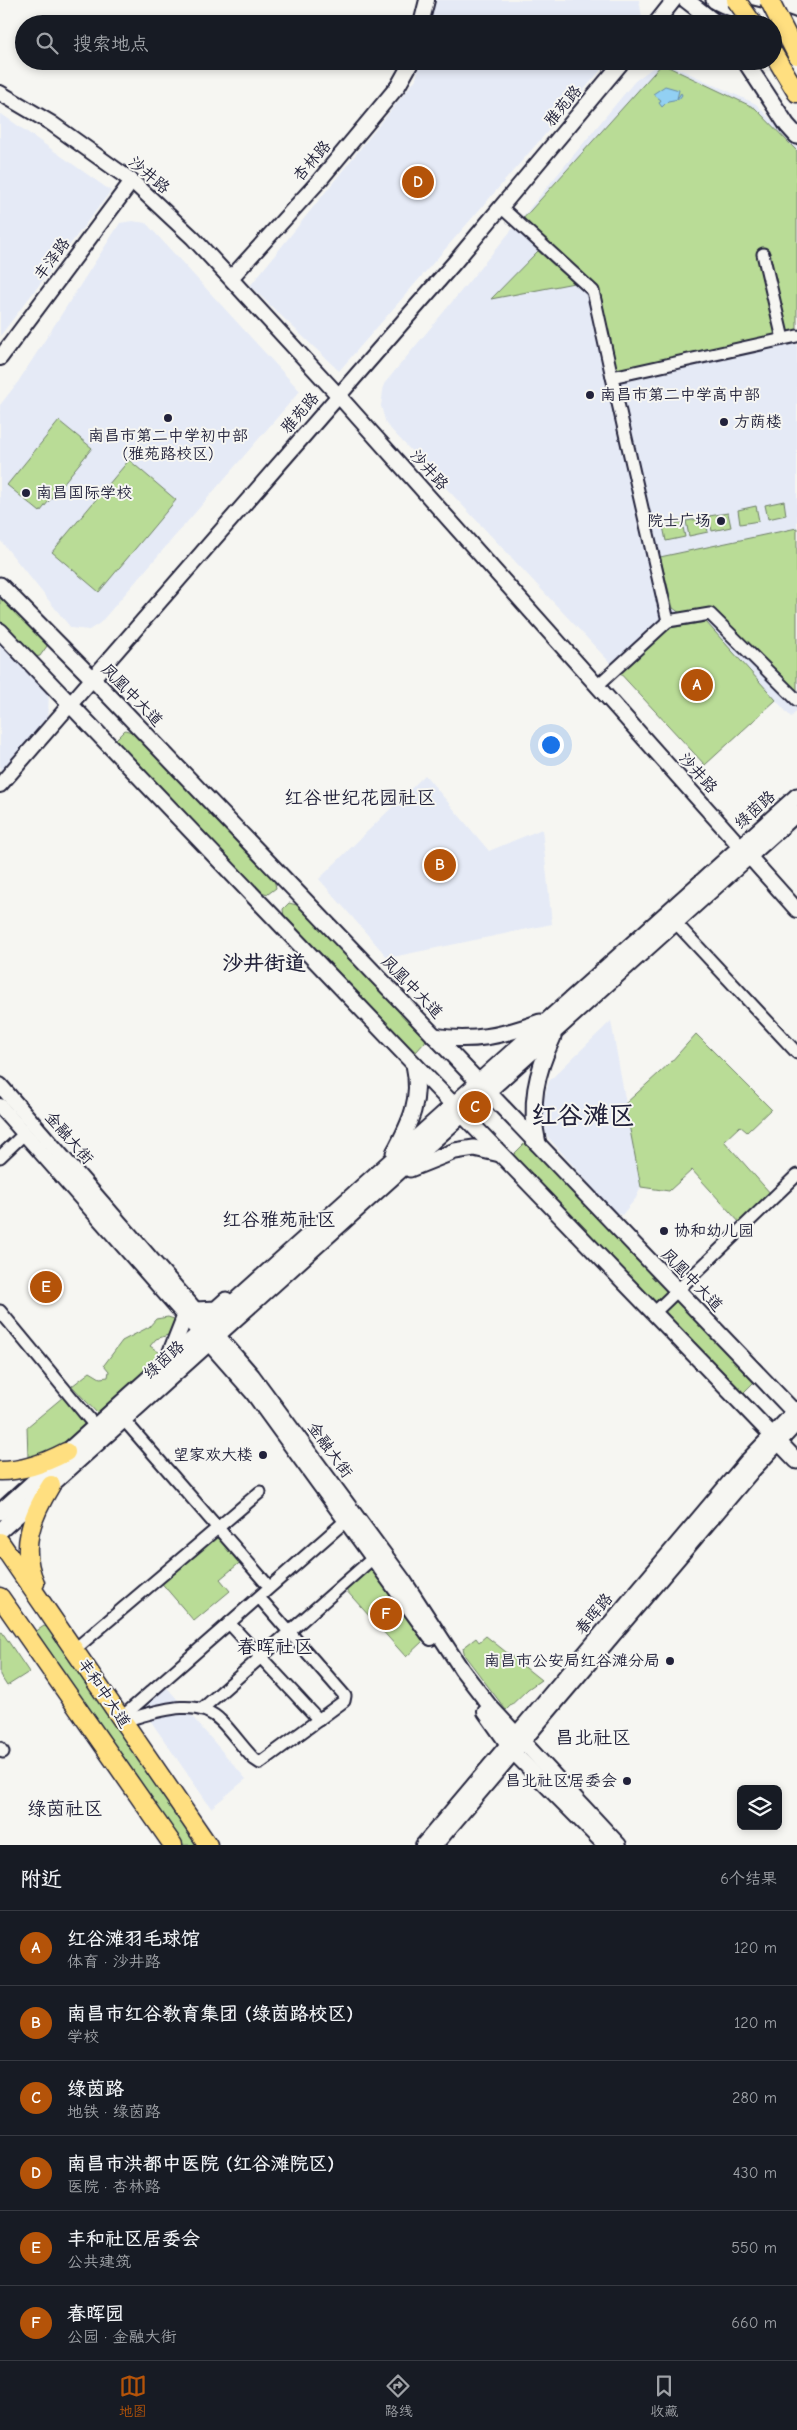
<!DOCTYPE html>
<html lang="zh">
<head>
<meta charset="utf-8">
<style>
	body { margin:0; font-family:"Comic Neue","LXGW WenKai TC",sans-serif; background:#20242c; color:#f1f3f6 }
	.controls { position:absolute; right:15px; bottom:15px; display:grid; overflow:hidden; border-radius:8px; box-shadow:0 2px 8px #0003 }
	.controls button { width:45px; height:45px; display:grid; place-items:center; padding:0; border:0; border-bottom:1px solid #363941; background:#171b24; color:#f1f3f6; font:25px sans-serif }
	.you { position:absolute; left:550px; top:744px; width:18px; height:18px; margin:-12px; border:4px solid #fff; border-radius:50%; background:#1a73e8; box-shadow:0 0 0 8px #1a73e833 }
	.badge { display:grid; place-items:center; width:32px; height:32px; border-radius:50%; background:#b45309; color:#fff; font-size:16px; font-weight:700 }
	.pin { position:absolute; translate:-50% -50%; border:2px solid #fff; box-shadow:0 1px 5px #0006 }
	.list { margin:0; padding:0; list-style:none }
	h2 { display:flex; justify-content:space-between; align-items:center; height:65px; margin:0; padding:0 20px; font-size:21px }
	h2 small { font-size:16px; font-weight:400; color:#9ea1a6 }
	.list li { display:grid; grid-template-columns:32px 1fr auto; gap:15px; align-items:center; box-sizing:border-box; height:75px; padding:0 20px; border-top:1px solid #363941 }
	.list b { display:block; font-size:19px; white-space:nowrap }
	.list p { margin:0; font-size:16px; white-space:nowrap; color:#9ea1a6 }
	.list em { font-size:16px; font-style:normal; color:#9ea1a6 }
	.icon { flex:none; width:28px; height:28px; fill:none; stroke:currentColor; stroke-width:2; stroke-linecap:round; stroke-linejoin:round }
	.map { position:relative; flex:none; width:797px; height:1845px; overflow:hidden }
	.search { position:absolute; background:#171b24; box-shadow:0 2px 8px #0003; left:15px; right:15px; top:15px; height:55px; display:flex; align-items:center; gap:12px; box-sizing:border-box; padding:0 18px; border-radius:28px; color:#9ea1a6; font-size:19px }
	.sheet { height:515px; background:#171b24 }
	nav { display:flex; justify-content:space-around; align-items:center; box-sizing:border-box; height:70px; border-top:1px solid #363941; background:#171b24; font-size:14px; color:#9ea1a6 }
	nav a { display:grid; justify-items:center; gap:2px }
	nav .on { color:#b45309 }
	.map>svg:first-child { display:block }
	.built { fill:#e5eaf6 }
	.green { fill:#b9dc96; stroke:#6e7f68 }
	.water { fill:#92d0f3; stroke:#658aa9 }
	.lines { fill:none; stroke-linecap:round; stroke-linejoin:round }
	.minor-casing { stroke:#22223b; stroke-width:15 }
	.tertiary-casing { stroke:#22223b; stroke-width:18 }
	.secondary-casing { stroke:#22223b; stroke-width:19 }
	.primary-casing { stroke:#22223b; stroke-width:21 }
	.trunk-casing { stroke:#22223b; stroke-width:21 }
	.minor { stroke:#f6f6f2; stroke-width:11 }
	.tertiary { stroke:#f6f6f2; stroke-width:14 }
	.secondary { stroke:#f6f6f2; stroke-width:15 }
	.primary { stroke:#ffdf80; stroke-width:18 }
	.trunk { stroke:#ffdf80; stroke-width:18 }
	.trunk-bridge-casing { stroke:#22223b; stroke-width:21; stroke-linecap:butt }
	.trunk-bridge { stroke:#ffdf80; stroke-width:18 }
	.poi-dot { fill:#22223b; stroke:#f6f6f2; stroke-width:2 }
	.labels { text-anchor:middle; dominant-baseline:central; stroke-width:4; stroke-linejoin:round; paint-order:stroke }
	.street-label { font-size:16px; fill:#22223b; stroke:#f6f6f2 }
	.poi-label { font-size:16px; fill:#22223b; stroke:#f6f6f2; text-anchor:start }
	.quarter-label { font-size:19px; fill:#22223b; stroke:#f6f6f2 }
	.district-label { font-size:21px; font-weight:bold; fill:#22223b; stroke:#f6f6f2 }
	.town-label { font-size:26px; font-weight:bold; fill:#22223b; stroke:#f6f6f2 }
</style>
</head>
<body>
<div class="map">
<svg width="797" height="1845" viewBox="0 0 797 1845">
	<rect width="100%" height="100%" fill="#f6f6f2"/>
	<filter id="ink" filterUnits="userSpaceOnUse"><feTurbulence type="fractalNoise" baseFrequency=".02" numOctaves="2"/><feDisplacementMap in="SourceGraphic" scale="10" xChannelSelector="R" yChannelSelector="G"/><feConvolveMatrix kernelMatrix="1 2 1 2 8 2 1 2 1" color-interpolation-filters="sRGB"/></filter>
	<g filter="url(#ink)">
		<g class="built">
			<path d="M435,0H639L643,22L641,24H429Z"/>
			<path d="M420,61H609L339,371L250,286L416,79Z"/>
			<path d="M662,61L756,104L797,147V711L791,717L706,622L617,670L386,424L381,406L384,384L635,81Z"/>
			<path d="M0,113L111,191L0,336Z"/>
			<path d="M132,221L146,223L300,391L100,623L89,630L71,628L0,540V405L18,382L120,223Z"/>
			<path d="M0,641L49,690L48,718L0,773Z"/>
			<path d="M425,775L489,851L542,829L552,924L388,958L319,879Z"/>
			<path d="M611,1021L641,1187L636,1198L622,1215L615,1213L546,1135L541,1110L549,1081Z"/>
			<path d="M164,1684L246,1779L211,1808L141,1707Z"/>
		</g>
		<g class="green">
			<path d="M662,64L755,108L797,151V333L617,373L601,296L522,220Z"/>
			<path d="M538,251L574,283L491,299Z"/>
			<path d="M59,421L92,448L40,512L7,485Z"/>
			<path d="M129,460L176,500L99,592L52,552Z"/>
			<path d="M784,501L786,515L768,519L765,505Z"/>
			<path d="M756,506L759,521L740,524L738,510Z"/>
			<path d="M728,513L731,527L712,531L709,516Z"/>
			<path d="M705,518L708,532L689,536L686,521Z"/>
			<path d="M682,522L685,537L666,541L663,526Z"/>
			<path d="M797,528V691L710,608L680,613L673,608L660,557Z"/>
			<path d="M0,593L47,642V646L40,656L34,657L0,622Z"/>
			<path d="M706,622L776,700L705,765L617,670L664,629Z"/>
			<path d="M125,730L132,732L274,879L276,888L268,894L257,891L117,746L116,739Z"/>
			<path d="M289,903L301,906L426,1037L425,1042L416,1052L410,1051L284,918L283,909Z"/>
			<path d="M696,1034L771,1109L747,1132L740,1126L724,1141L771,1194L740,1223L692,1170L669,1191L641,1187L625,1104L670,1063Z"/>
			<path d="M526,1142L754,1382L741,1395L511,1157Z"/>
			<path d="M168,1317L177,1320L174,1333L156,1339L150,1346L163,1355L97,1413L72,1386L90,1372L100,1378L108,1377L109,1371L104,1365L122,1341L149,1327L156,1319Z"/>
			<path d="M63,1397L88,1425C65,1446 59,1451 28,1457L27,1427Z"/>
			<path d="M218,1530L243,1560L220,1579L230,1591L194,1621L159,1580Z"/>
			<path d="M370,1566L423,1641L406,1657L344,1588Z"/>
			<path d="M44,1626L49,1628L200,1845H179L35,1632Z"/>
			<path d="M2,1632L29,1672L7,1686L0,1675V1633Z"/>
			<path d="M486,1636L541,1680L528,1689L506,1710L465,1656L463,1648L476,1638L479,1642Z"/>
		</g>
		<path class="water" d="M665,86L679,90L677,99L681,93L682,95L679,99L668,101L662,107L659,103L661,100L653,94Z"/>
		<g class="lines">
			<g class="minor-casing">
				<g id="minor">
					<path d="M501,207L593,291L612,377"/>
					<path d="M763,254L783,339"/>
					<path d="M797,336L612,377L668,621L710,614L797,700"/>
					<path d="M597,686L668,621"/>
					<path d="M675,922L797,1053"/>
					<path d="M0,1157L24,1134"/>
					<path d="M0,1311L95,1426"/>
					<path d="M654,1313L797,1175"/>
					<path d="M124,1420L265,1582"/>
					<path d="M229,1623L319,1720"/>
					<path d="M74,1650L260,1492"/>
					<path d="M202,1709L373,1558"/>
					<path d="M121,1718L342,1524H349"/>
					<path d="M123,1721C153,1713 196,1695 221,1721C233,1733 242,1747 254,1759L260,1763L344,1701L345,1696L264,1603"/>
					<path d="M0,1748L3,1752"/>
				</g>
			</g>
			<g class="tertiary-casing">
				<g id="tertiary">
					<path d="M421,24L427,0"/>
					<path d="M655,24L674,0"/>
					<path d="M0,93L51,123L132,181L193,238L338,395L797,910"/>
					<path d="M231,278L319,181L398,86L412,61"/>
					<path d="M0,358L132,181"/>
					<path d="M0,785L455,262L623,61"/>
					<path d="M0,1085L252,1375L404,1581L462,1670L489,1705L619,1845"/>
					<path d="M0,1106L252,1392L431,1638"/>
					<path d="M485,1712L514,1753L605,1845"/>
					<path d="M423,1845L747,1461L797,1409"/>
					<path d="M435,1845L753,1470L797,1423"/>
				</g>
			</g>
			<g class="secondary-casing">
				<g id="secondary">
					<path d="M686,0L717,24"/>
					<path d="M714,0C739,15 771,15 797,28"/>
					<path d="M745,61L787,125L797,136"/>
					<path d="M0,585L92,678L797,1415"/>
					<path d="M0,631L463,1115L797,1461"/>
					<path d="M434,1036C472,1043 505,1035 540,1022"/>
					<path d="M538,1144C529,1105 536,1073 553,1037"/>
					<path d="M394,1153C410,1123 422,1100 414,1064"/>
					<path d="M410,1169L455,1151L474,1148L500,1154"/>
					<path d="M196,1310L216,1309L226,1300"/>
					<path d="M168,1359L185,1316"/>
					<path d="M0,1512L797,796"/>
					<path d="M0,1531L797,813"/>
				</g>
			</g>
			<g class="primary-casing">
				<g id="primary">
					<path d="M0,1471C24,1471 45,1463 66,1452"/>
					<path d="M0,1542L208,1845"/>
					<path d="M35,1583C19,1547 32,1516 51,1485"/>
					<path d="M0,1597L173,1845"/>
				</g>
			</g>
			<g class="trunk-casing">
				<path id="trunk" d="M773,53L797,93"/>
			</g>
			<use href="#minor" class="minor"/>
			<use href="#tertiary" class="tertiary"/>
			<use href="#secondary" class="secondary"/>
			<use href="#primary" class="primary"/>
			<use href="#trunk" class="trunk"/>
			<g class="trunk-bridge-casing">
				<g id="trunk-bridge">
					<path d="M736,0L753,24"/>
					<path d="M769,0L797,55"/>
				</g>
			</g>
			<use href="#trunk-bridge" class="trunk-bridge"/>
		</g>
	</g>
	<g class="poi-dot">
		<circle cx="590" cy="395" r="5"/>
		<circle cx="168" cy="418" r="5"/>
		<circle cx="724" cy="422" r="5"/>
		<circle cx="26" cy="493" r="5"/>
		<circle cx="721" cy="521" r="5"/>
		<circle cx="664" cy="1231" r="5"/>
		<circle cx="263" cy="1455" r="5"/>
		<circle cx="670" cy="1661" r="5"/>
		<circle cx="627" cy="1781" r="5"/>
	</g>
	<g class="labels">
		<g class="street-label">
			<text transform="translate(563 106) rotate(-50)">雅苑路</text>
			<text transform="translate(312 161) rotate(-49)">杏林路</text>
			<text transform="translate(149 175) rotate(40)">沙井路</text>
			<text transform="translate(52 259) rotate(-53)">丰泽路</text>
			<text transform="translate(300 413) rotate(-49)">雅苑路</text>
			<text transform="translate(429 470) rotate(48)">沙井路</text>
			<text transform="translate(132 695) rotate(46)">凤凰中大道</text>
			<text transform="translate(698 773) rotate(48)">沙井路</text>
			<text transform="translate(755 810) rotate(-42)">绿茵路</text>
			<text transform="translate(412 987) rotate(46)">凤凰中大道</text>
			<text transform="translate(69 1138) rotate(49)">金融大街</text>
			<text transform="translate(692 1280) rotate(46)">凤凰中大道</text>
			<text transform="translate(164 1360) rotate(-42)">绿茵路</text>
			<text transform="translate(330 1450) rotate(54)">金融大街</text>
			<text transform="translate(594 1614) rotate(-50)">春晖路</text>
			<text transform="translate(104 1693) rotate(56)">丰和中大道</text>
		</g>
		<g class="poi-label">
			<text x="600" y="395">南昌市第二中学高中部</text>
			<text x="734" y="422">方荫楼</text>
			<text x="168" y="436" text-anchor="middle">南昌市第二中学初中部<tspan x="168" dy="18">(雅苑路校区)</tspan></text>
			<text x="36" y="493">南昌国际学校</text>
			<text x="711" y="521" text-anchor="end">院士广场</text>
			<text x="674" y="1231">协和幼儿园</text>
			<text x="253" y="1455" text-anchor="end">望家欢大楼</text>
			<text x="660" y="1661" text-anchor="end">南昌市公安局红谷滩分局</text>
			<text x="617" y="1781" text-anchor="end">昌北社区居委会</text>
		</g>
		<g class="quarter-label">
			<text x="360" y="798">红谷世纪花园社区</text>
			<text x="279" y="1220">红谷雅苑社区</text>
			<text x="275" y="1647">春晖社区</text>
			<text x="593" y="1738">昌北社区</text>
			<text x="65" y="1809">绿茵社区</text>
		</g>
		<g class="district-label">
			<text x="264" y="963">沙井街道</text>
		</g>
		<g class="town-label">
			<text x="583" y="1116">红谷滩区</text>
		</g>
	</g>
</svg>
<div class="controls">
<button><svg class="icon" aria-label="layers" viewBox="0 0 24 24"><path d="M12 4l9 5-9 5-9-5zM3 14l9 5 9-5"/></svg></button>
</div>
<div class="you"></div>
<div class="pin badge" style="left:697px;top:685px">A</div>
<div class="pin badge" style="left:440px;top:865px">B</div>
<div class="pin badge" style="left:475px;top:1107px">C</div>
<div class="pin badge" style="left:418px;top:182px">D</div>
<div class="pin badge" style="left:46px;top:1287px">E</div>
<div class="pin badge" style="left:386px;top:1614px">F</div>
<div class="search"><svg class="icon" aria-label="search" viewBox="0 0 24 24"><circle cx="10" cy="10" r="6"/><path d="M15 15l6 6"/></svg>搜索地点</div>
</div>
<section class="sheet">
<h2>附近<small>6个结果</small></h2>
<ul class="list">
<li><span class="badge">A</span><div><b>红谷滩羽毛球馆</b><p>体育 · 沙井路</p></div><em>120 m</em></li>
<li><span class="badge">B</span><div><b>南昌市红谷教育集团 (绿茵路校区)</b><p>学校</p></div><em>120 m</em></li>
<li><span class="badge">C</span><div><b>绿茵路</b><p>地铁 · 绿茵路</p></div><em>280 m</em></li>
<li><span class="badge">D</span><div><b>南昌市洪都中医院 (红谷滩院区)</b><p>医院 · 杏林路</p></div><em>430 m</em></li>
<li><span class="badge">E</span><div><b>丰和社区居委会</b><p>公共建筑</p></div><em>550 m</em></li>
<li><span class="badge">F</span><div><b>春晖园</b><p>公园 · 金融大街</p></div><em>660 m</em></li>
</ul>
</section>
<nav>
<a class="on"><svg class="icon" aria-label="map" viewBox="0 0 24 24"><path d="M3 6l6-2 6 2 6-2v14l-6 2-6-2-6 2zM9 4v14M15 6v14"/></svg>地图</a>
<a><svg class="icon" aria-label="directions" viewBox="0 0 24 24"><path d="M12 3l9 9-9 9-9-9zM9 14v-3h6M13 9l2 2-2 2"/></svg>路线</a>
<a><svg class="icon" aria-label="saved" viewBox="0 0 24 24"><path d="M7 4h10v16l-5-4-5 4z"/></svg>收藏</a>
</nav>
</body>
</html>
